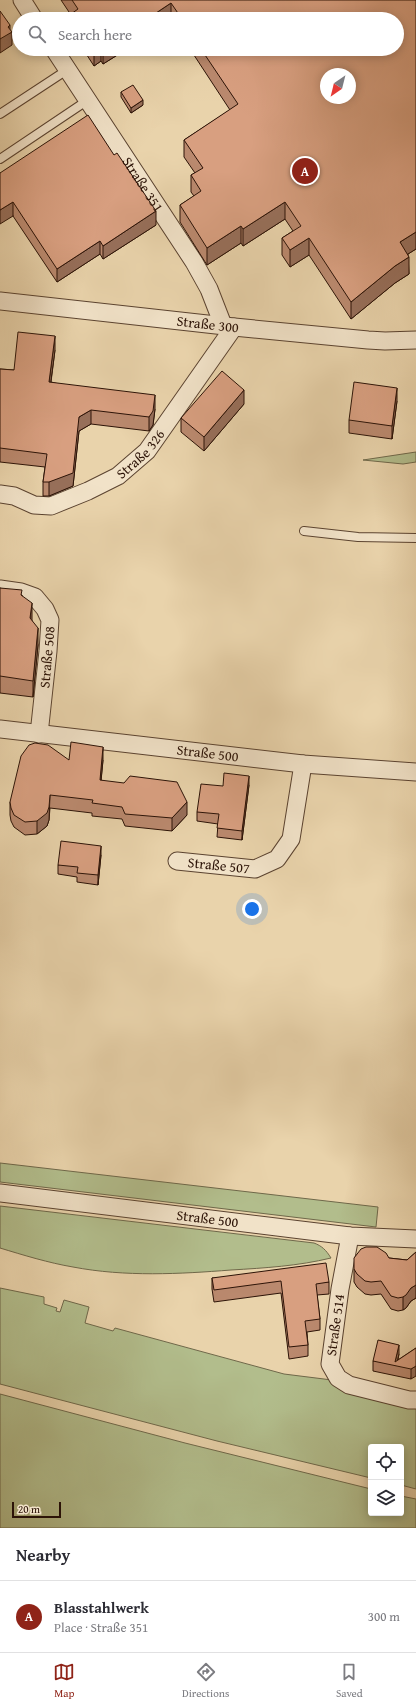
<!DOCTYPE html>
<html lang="en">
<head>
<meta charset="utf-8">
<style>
	body { margin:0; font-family:"Gentium Book Plus",serif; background:#f7f7f7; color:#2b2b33 }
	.controls { position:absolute; right:12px; bottom:12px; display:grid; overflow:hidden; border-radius:4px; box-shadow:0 2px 10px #0003 }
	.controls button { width:36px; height:36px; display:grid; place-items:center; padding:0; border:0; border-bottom:1px solid #e1e1e2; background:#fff; color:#2b2b33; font:20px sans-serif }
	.compass { position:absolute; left:320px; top:68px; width:36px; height:36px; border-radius:50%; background:#fff; box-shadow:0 2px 10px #0003; rotate:215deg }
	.scale { position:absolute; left:12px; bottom:10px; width:49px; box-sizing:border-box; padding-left:4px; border:2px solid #2c1307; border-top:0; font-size:11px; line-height:14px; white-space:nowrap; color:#2c1307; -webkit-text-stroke:3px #f1e2c8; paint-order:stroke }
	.you { position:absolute; left:252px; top:909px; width:14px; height:14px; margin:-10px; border:3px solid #fff; border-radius:50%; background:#1a73e8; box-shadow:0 0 0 6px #1a73e833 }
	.badge { display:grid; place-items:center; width:26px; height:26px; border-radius:50%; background:#8f2418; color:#fff; font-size:13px; font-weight:700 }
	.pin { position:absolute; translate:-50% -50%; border:2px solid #fff; box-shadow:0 1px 4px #0006 }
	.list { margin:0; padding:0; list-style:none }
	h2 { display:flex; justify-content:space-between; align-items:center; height:52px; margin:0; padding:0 16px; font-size:17px }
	h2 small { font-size:13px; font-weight:400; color:#7c7c81 }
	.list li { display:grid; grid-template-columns:26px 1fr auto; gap:12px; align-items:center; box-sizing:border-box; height:72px; padding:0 16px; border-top:1px solid #e1e1e2 }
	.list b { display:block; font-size:15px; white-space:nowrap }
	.list p { margin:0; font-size:13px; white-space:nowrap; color:#7c7c81 }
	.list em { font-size:13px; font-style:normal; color:#7c7c81 }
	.icon { flex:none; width:22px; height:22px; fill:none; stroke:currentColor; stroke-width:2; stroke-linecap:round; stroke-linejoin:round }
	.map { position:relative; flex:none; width:416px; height:1528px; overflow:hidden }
	.search { position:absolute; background:#fff; box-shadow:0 2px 10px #0003; left:12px; right:12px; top:12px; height:44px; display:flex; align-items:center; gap:10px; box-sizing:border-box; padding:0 14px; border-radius:22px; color:#7c7c81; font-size:15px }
	.sheet { height:124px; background:#fff }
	nav { display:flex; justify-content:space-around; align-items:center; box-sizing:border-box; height:56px; border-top:1px solid #e1e1e2; background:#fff; font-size:11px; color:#7c7c81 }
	nav a { display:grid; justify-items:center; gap:2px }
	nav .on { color:#8f2418 }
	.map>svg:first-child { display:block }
	.green { fill:#b2bd8c; stroke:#6f684a }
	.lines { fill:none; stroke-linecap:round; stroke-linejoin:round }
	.service-casing { stroke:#5b4330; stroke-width:10 }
	.minor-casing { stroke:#5b4330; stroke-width:19 }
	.service { stroke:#f1e2c8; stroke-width:8 }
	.minor { stroke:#f1e2c8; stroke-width:17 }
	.wall { fill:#ba896e; stroke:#2c1307 }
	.shaded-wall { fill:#976f5a; stroke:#2c1307 }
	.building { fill:#d89f80; stroke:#2c1307; fill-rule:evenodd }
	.labels { text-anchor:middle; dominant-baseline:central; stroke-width:4; stroke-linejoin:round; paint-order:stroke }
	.street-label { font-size:14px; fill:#2c1307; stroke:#f1e2c8 }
</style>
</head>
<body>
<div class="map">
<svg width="416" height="1528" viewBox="0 0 416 1528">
	<rect width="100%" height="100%" fill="#e9d3ab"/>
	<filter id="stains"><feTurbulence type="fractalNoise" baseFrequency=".005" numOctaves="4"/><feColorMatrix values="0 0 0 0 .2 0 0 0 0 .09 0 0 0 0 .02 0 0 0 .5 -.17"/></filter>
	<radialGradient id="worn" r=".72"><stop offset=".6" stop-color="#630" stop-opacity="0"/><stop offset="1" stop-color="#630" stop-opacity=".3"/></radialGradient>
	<g class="green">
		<path d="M416,452V462L403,464L363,460Z"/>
		<path d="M0,1163L378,1207L376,1227L0,1182Z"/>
		<path d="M0,1206L314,1243C322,1246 326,1250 331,1258C298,1266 265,1268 231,1270C180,1274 125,1277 73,1267C49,1263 23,1255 0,1248Z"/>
		<path d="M0,1288L44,1297V1304L57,1308L56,1311L60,1312L64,1300L89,1307L85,1323L113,1331L115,1328L284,1374L332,1380L416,1408V1489L401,1485V1447H371V1478L217,1441L0,1384Z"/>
		<path d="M0,1394L185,1443L371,1489V1513H401V1496L416,1499V1528H0Z"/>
	</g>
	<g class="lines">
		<g class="service-casing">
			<g id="service">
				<path d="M0,114L67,70"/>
				<path d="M0,159L88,100"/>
				<path d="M304,531L358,537L416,538"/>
			</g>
		</g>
		<g class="minor-casing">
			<g id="minor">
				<path d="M22,0L34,19"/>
				<path id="s1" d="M54,49L194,262L209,289L223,325"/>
				<path id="s2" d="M0,301L234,327L368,340L385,341L416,340"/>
				<path id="s3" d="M0,494L14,496L34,505L51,506L88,491L118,476L147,451L234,327"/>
				<path d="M0,589L21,592L35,597L45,609L50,620L48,651L39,734"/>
				<path id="s4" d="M0,729L303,764L416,772"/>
				<path id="s5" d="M177,861L255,869L277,859L291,839L303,764"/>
				<path id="s6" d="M0,1193L350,1236L416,1239"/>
				<path d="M350,1236L340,1289L330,1364L338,1378L349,1385L409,1400H416"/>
			</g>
		</g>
		<use href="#service" class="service"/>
		<use href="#minor" class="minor"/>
	</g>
	<g class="wall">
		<path d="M61,0H416V249L408,254L409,274L395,283L351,319L309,255L290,267L282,255V238L293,231L285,219L243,246L241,243L207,265L180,222V205L194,196L191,192V175L195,173L184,157V140L230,110L190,49H397V19H71V15Z"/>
		<path d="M83,49H127L103,64L101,61L94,66Z"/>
		<path d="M121,92L143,105L131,113L121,97Z"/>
		<path d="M0,173L156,225L103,259L100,254L57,282L13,216Z"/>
		<path d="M55,350L51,382L155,409L153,425L149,431L91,424L79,431L73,486L49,496H43V482L45,467L0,462V369L14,370Z"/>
		<path d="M397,401L392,439L349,433V420Z"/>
		<path d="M244,404L204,451L181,432V418Z"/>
		<path d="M0,588L22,595L32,621L38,645L33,697L0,693Z"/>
		<path d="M69,760H103L101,780L187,815L172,831L125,826L122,819L92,816V813L50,808L49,820L47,826L37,834L25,835L14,827L11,821L10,815V802Z"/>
		<path d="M249,785L242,840L217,837L218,824L197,821V812L223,786Z"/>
		<path d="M101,855L98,885L77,882V877L58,874V865Z"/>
		<path d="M416,1252V1298L411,1301L406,1308L403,1310L398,1311L391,1309L381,1294L371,1295L365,1294L357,1287L354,1282V1269L389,1258L407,1260Z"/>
		<path d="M212,1278L329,1282V1294L317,1295L320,1319V1330L307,1332L308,1345V1356L289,1359L281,1293L214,1302L212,1289Z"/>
		<path d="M416,1348L411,1379L373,1371V1361L399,1354L398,1360Z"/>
	</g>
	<g class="shaded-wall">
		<path d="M171,3V19H147Z"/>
		<path d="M10,25V33L12,32V45L0,53V39L8,27Z"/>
		<path d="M94,49H101V61L94,66Z"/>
		<path d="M103,49H127L103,64Z"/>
		<path d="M143,100V105L131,113V108Z"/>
		<path d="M13,202V216L0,224V210Z"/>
		<path d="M285,202V219L243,246V229Z"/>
		<path d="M156,211V225L103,259V246Z"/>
		<path d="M241,226V243L207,265V248Z"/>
		<path d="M416,232V249L400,259V242Z"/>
		<path d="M309,238V255L290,267V250Z"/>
		<path d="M100,241V254L57,282V269Z"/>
		<path d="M409,257V274L395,283L351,319V302L395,266Z"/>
		<path d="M55,336V350L49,395V382Z"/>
		<path d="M397,388V401L392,439V426Z"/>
		<path d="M244,390V404L204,451V437Z"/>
		<path d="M155,395V409L153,425L149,431V417Z"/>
		<path d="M91,410V424L79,431L73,486L49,496V482L79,417Z"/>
		<path d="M32,603V620L30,635V618Z"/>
		<path d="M38,628V645L33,697V681Z"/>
		<path d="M103,747V760L100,792V780Z"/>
		<path d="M249,776V785L242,840V831Z"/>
		<path d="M50,795L49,820L47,826L37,834V821Z"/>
		<path d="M187,802V815L172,831V818Z"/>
		<path d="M101,846V855L98,885V875Z"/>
		<path d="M416,1285V1298L411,1301L406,1308L403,1310V1297L411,1288Z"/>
		<path d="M399,1345V1354L396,1366L395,1362Z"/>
		<path d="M416,1366V1376L411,1379V1369Z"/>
	</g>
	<g class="building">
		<path d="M72,0H416V232L400,242L409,257L395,266L351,302L309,238L290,250L282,238L301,226L285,202L243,229L241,226L207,248L180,205L201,191L191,175L203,168L184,140L238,104L201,49H397V19H182L171,3L147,19H75L71,14L78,9ZM326,74H350V98H326Z"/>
		<path d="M0,11L10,25L8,27L12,32L0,39Z"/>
		<path d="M133,85L143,100L131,108L121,92Z"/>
		<path d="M88,115L114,155L117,153L156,211L103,246L100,241L57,269L13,202L0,210V173Z"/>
		<path d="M18,332L55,336L49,382L155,395L153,411L149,417L91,410L79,417L73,473L49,482H43L47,454L0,448V369L14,370Z"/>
		<path d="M222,371L244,390L204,437L181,418Z"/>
		<path d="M354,382L397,388L392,426L349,420Z"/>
		<path d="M0,588L22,590L21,595L32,603L30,618L38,628L33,681L0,676Z"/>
		<path d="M71,742L103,747L100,780L124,783L130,776L177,782L187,802L172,818L125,814L122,807L92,803L93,800L50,795L49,807L47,813L37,821L25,822L14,815L11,808L10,802L21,756L29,745L35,743L48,745L69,760Z"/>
		<path d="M224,773L249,776L242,831L217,828L219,814L197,812L201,784L223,786Z"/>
		<path d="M61,841L101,846L98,875L77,873L78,867L58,865Z"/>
		<path d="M366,1247H377L386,1253L389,1258L407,1260L416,1252V1285L411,1288L406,1295L403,1297L398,1298L391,1296L381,1281L371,1282L365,1281L357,1274L354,1269V1258L361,1249Z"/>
		<path d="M326,1263L329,1282L316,1284L320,1319L305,1321L308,1345L289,1347L281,1281L214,1290L212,1278Z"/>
		<path d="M378,1340L399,1345L395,1362L416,1348V1366L411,1369L373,1361Z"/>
	</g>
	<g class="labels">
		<g class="street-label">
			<text stroke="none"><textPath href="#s1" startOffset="162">Straße 351</textPath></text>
			<text stroke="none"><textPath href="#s2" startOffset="209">Straße 300</textPath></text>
			<text stroke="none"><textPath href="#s3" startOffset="158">Straße 326</textPath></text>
			<text transform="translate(47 657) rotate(-85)">Straße 508</text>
			<text stroke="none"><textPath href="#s4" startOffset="209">Straße 500</textPath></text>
			<text stroke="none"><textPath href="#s5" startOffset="42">Straße 507</textPath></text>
			<text stroke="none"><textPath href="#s6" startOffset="209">Straße 500</textPath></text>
			<text transform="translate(335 1325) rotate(-82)">Straße 514</text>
		</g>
	</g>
	<rect width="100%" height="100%" filter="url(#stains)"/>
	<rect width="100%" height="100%" fill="url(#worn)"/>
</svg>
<div class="controls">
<button><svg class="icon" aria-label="locate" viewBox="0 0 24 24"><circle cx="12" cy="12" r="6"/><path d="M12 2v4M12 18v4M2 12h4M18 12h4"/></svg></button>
<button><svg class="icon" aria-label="layers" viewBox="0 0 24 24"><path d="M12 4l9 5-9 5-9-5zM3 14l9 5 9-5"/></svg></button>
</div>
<svg class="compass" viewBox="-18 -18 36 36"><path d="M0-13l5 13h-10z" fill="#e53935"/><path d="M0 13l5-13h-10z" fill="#7c7c81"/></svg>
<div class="scale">20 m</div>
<div class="you"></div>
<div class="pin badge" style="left:305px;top:171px">A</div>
<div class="search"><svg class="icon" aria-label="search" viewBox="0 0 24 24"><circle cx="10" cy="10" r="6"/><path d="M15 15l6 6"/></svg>Search here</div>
</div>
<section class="sheet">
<h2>Nearby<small></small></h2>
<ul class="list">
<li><span class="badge">A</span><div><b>Blasstahlwerk</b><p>Place · Straße 351</p></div><em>300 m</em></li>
</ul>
</section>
<nav>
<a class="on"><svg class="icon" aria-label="map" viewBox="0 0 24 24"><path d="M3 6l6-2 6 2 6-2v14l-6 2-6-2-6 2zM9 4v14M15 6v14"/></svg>Map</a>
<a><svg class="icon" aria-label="directions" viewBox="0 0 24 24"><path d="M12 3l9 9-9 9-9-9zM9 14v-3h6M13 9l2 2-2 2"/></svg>Directions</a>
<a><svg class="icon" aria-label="saved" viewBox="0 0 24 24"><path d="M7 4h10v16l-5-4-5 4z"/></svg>Saved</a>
</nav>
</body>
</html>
